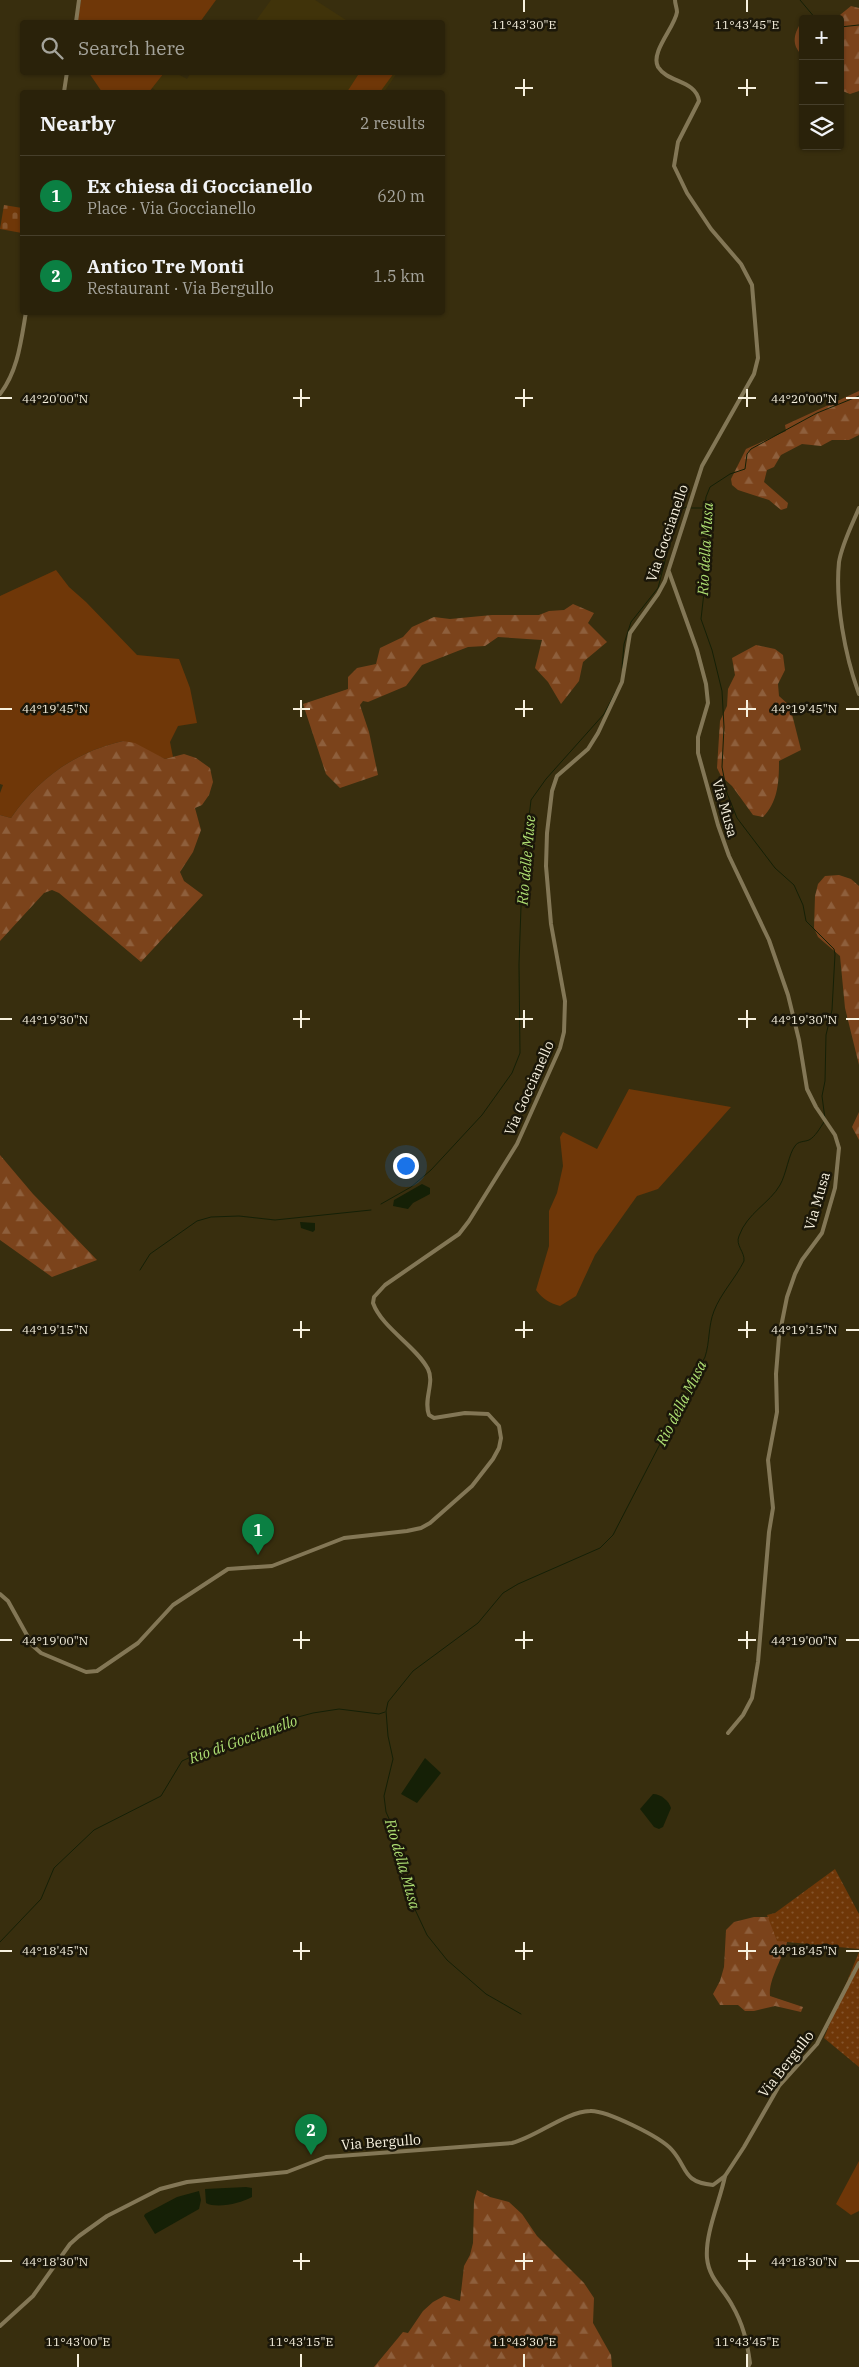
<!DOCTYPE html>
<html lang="en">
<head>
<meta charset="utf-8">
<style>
	body { margin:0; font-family:"IBM Plex Serif",serif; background:#362f18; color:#f1f3f6 }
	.controls { position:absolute; right:15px; top:15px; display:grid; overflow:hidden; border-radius:5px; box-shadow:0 1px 4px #0004 }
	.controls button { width:45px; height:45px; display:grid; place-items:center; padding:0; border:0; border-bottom:1px solid #463f2b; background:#2a220a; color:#f1f3f6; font:25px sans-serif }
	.you { position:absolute; left:405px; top:1165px; width:18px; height:18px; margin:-12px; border:4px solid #fff; border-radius:50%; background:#1a73e8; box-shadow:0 0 0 8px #1a73e833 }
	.badge { display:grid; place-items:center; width:32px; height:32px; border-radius:50%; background:#0b8043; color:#fff; font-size:16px; font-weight:700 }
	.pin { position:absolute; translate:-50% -41px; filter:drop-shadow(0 1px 2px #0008) }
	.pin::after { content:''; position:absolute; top:26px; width:18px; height:15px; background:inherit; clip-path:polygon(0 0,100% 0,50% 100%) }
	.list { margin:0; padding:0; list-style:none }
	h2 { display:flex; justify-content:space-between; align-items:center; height:65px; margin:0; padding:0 20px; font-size:21px }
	h2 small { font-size:16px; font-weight:400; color:#a5a49c }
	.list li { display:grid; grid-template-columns:32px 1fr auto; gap:15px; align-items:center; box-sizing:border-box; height:80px; padding:0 20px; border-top:1px solid #463f2b }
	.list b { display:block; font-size:19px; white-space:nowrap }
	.list p { margin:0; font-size:16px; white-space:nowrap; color:#a5a49c }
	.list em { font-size:16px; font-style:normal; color:#a5a49c }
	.icon { flex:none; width:28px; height:28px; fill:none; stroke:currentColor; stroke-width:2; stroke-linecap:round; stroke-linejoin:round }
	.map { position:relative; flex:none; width:859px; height:2367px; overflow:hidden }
	.search { position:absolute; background:#2a220a; box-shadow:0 1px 4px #0004; left:20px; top:20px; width:425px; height:55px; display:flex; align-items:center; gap:12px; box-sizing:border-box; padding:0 18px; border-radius:5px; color:#a5a49c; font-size:19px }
	.panel { position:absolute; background:#2a220a; box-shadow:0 1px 4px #0004; left:20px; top:90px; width:425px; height:225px; border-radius:5px }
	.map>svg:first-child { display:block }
	.built { fill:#40330a }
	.green { fill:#6f3708 }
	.forest { fill:url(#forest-firs) }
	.cemetery { fill:url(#cemetery-stones) }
	.park { fill:url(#park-dots) }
	.water { fill:#152006 }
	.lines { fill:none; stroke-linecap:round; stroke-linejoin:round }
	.stream { stroke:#152006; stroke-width:1 }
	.minor { stroke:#837756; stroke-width:4 }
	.ticks { fill:none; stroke:#f7f1df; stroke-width:2 }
	.labels { text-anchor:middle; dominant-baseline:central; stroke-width:5; stroke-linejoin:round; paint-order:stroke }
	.street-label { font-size:14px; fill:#f7f1df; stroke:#1b1709 }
	.water-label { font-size:15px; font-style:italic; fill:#adde72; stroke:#1b1709 }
	.ticks-label { font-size:12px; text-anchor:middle; fill:#f7f1df; stroke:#1b1709; stroke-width:5; stroke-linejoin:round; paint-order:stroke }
</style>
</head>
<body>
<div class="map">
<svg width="859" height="2367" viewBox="0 0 859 2367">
	<defs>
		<pattern id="forest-firs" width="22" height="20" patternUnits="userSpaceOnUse" patternTransform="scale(1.25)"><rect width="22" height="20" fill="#7b431b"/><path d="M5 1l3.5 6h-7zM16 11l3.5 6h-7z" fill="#8e5f3c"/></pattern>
		<pattern id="cemetery-stones" width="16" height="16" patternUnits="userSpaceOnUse" patternTransform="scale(1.25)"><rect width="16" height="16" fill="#6f3708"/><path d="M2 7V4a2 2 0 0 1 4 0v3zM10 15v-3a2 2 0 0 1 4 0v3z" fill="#84542c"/></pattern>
		<pattern id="park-dots" width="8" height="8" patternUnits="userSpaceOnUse" patternTransform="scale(1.25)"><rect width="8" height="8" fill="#6f3708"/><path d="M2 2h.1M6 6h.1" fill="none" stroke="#84542c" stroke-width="1.8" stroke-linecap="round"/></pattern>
	</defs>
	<rect width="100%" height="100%" fill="#382e0e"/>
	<g class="built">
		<path d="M271,0H315L349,22H255Z"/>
		<path d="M191,72L397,73L384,92H158L152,88L164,73H176L187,79Z"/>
	</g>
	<g class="green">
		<path d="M81,0H216L200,22H77Z"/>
		<path d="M360,72H394V73L380,92H347Z"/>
		<path d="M89,73H164L149,92H102Z"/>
		<path d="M56,570L69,587L86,602L137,655L179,659L190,688L197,723L178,726L170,742L173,757L165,759L123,741C75,752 39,778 11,818L0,815V793L3,785L0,784V596Z"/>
		<path d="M629,1089L731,1107L658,1189L637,1196L595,1255L576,1296L560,1306C549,1303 543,1299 536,1290L549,1246V1211L557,1193L563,1166L560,1137L563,1132L597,1149Z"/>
		<path d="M859,2161V2211L851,2215L836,2204Z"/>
	</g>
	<g class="forest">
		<path d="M851,6L859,8V91L850,94L840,90V76L844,73L843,62L840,61V19H835Z"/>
		<path d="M803,20V56C790,45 794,32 803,20Z"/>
		<path d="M859,391V435L849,440H832L821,446L802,444L781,455L774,467L767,470L764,482L788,503L787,508L781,510L769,500L738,490L732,485L731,479L746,449L786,431L785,425Z"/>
		<path d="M573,604L594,613L588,623L607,642L583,662L579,681L561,704L548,682L535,668L542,640L498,637L485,646L468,647L422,665L406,686L368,702L363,701L360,705L369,732L378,775L340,788L326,774L303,704L348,689V677L357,668L376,664L380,648L403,637L412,627L434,617L450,619L492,615H539L549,611L564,610Z"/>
		<path d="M756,645L775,649L783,655L785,670L778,684L779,696L790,706L801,750L779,761C779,782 778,802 763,817L753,815L732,786L721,776L717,768L720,721L727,706L728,689L735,675L732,658Z"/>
		<path d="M123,741L135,743L165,759L184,754L196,758L210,768L213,782L209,795L202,805L195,808L201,830L193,852L180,872L184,881L203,895L141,962L59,893L52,890L44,893L0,941V815L11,818C39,778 75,752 123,741Z"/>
		<path d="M839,875L851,879L859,886V1065L845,1008L840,956L818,937L814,928L815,896L818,884L825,876Z"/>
		<path d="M859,1112V1140L852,1127Z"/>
		<path d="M0,1155L33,1194L97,1260L52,1277L0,1240Z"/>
		<path d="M754,1917H772L789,1934C786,1954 768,1978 770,1996L803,2007L801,2012L775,2006L754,2011H745L738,2005H720L713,1994L720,1981L724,1967L726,1930L734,1922Z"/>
		<path d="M477,2190L490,2197L509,2202L522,2214L537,2236L584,2283L594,2298L593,2323L611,2355L612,2367H374L403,2332L408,2333L423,2311L433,2302L444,2296L460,2301L464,2266L470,2255L473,2243L474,2201Z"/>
	</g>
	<path class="cemetery" d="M4,205L22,208V233L0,229Z"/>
	<g class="park">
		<path d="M835,1869L859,1914V1949L777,1941L767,1915L775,1913Z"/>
		<path d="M859,1952V2067L824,2038Z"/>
	</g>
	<g class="water">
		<path d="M422,1184L430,1188V1194L413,1203L408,1209L393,1206L394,1200Z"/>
		<path d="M300,1222L315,1223V1230L313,1232L301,1228Z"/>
		<path d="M425,1758L441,1773L417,1803L401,1794Z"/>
		<path d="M653,1794C661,1794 669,1801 671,1808L663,1827L659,1829L654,1827L640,1809Z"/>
		<path d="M246,2187L252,2188V2197C242,2203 217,2209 206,2203L205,2189Z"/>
		<path d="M199,2191L201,2200L199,2209L155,2234L144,2216L145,2214L177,2197Z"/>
	</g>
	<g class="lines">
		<g class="stream">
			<path d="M800,0L816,19"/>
			<path d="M840,27L859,25"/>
			<path d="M691,508H705"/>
			<path d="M622,668L624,644L631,622L658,588L667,553L682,509L687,507"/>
			<path d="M825,1119L822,1096L825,1081L826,1035L832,1010L835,954L834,949L806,921L803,905L794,885L775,868L737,818L727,793L722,767L724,727L722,691L712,650L701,619L709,548L704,513L706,497L710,487L730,474L745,469L747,454L751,449L817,413L859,396"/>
			<path d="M381,1204L411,1187L431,1170L482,1115L512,1073L520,1053L519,964L522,878L531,800L546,779L604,714L616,691"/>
			<path d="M140,1270L150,1254L197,1221L211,1217L239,1216L275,1220L371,1210"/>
			<path d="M0,1942L41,1899L54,1868L94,1830L161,1796L182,1761L208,1749L253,1738L298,1717L313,1713L339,1709L379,1714L385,1712"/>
			<path d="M521,2014L486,1994L447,1960L427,1935L411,1901L409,1879L395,1832L386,1812L384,1796L393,1759L388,1736L386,1711L388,1702L413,1671L478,1623L503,1593L518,1584L600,1548L613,1535L705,1357C710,1342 708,1326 714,1311C721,1293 735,1279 744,1261C745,1252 735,1245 739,1236C747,1213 770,1203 780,1185C786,1175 789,1153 795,1146C798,1141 804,1142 809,1140C815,1137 820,1128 824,1122"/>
		</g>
		<g class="minor">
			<path d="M76,22L79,0"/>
			<path d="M64,92L67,72"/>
			<path d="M0,394C18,371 21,341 26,312"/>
			<path d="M859,508C852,525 842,544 839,562C835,602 845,656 859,694"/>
			<path d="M669,572L697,650L706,684L708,703L698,737V753L718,825L729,856L769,940L788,995L799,1040L807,1089L816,1107L835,1135L839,1148L835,1188L822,1233L802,1260L795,1274L787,1297L779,1337L776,1374L777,1412L768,1460L773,1508L769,1532L758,1662L752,1698L743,1715L728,1733"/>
			<path d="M0,1594L8,1601L33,1646L41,1653L86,1672L97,1671L138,1643L173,1605L228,1569L272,1566L344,1538L407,1531L421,1528L430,1523L472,1486L493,1459L499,1448L501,1438L499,1426L488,1414L465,1413L434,1418L429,1415C423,1399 435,1383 428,1369C416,1346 382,1328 373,1303L374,1297L385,1285L459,1234L469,1221L517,1144L560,1048L564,1032L565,1001L551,924L546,866L547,833L552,791L557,776L588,749L598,733L622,682L630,633L658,594L665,581L702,466L754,374L758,358L752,285L741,264L711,229L687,193L674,166L678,142L699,101C696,80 668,83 658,67C650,52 675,27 677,12C677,8 675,4 675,0"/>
			<path d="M725,2176C720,2201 705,2233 707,2258C709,2279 723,2288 732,2305C743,2324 747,2341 750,2363L748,2367"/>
			<path d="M0,2326L33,2296L70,2244L79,2236L107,2216L160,2189L187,2182L287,2172L326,2157L512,2143C538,2136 565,2112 590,2111C606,2110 661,2137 672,2150C688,2168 682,2182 713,2185L725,2176L744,2147L779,2086L817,2044L859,1963"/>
		</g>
	</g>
	<path class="ticks" d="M524,0V12M747,0V12M524,79V96M747,79V96M515,88H533M738,88H756M301,389V407M524,389V407M747,389V407M0,398H12M293,398H310M515,398H533M738,398H756M846,398H859M301,700V717M524,700V717M747,700V717M0,709H12M293,709H310M515,709H533M738,709H756M846,709H859M301,1010V1028M524,1010V1028M747,1010V1028M0,1019H12M293,1019H310M515,1019H533M738,1019H756M846,1019H859M301,1321V1338M524,1321V1338M747,1321V1338M0,1330H12M293,1330H310M515,1330H533M738,1330H756M846,1330H859M301,1631V1649M524,1631V1649M747,1631V1649M0,1640H12M293,1640H310M515,1640H533M738,1640H756M846,1640H859M301,1942V1960M524,1942V1960M747,1942V1960M0,1951H12M293,1951H310M515,1951H533M738,1951H756M846,1951H859M301,2253V2270M524,2253V2270M747,2253V2270M0,2261H12M293,2261H310M515,2261H533M738,2261H756M846,2261H859M78,2354V2367M301,2354V2367M524,2354V2367M747,2354V2367"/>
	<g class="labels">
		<g class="street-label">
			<text transform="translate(667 533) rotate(-71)">Via Goccianello</text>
			<text transform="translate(725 808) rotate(74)">Via Musa</text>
			<text transform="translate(529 1088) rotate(-66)">Via Goccianello</text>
			<text transform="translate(817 1201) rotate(-74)">Via Musa</text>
			<text transform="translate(786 2064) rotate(-52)">Via Bergullo</text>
			<text transform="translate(381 2142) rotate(-4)">Via Bergullo</text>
		</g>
		<g class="water-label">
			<text transform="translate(705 549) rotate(-87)">Rio della Musa</text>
			<text transform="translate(526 860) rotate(-85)">Rio delle Muse</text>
			<text transform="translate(681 1403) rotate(-63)">Rio della Musa</text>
			<text transform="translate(243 1739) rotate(-20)">Rio di Goccianello</text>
			<text transform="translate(403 1864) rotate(74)">Rio della Musa</text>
		</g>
	</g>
	<g class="ticks-label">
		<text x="524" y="29">11°43'30"E</text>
		<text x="747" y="29">11°43'45"E</text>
		<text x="55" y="403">44°20'00"N</text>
		<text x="804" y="403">44°20'00"N</text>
		<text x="55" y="713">44°19'45"N</text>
		<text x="804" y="713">44°19'45"N</text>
		<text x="55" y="1024">44°19'30"N</text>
		<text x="804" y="1024">44°19'30"N</text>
		<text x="55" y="1334">44°19'15"N</text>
		<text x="804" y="1334">44°19'15"N</text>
		<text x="55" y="1645">44°19'00"N</text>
		<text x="804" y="1645">44°19'00"N</text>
		<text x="55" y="1955">44°18'45"N</text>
		<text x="804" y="1955">44°18'45"N</text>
		<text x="55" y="2266">44°18'30"N</text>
		<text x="804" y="2266">44°18'30"N</text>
		<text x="78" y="2346">11°43'00"E</text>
		<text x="301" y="2346">11°43'15"E</text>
		<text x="524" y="2346">11°43'30"E</text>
		<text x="747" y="2346">11°43'45"E</text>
	</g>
</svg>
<div class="controls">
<button>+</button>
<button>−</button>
<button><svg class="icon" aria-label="layers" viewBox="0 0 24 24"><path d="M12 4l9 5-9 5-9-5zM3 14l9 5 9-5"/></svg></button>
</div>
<div class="you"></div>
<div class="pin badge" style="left:258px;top:1555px">1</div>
<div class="pin badge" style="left:311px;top:2155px">2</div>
<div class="search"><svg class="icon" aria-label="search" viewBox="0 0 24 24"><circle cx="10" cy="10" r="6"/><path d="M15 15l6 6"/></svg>Search here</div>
<section class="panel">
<h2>Nearby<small>2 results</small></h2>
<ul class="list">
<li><span class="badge">1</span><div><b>Ex chiesa di Goccianello</b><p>Place · Via Goccianello</p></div><em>620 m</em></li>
<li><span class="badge">2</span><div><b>Antico Tre Monti</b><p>Restaurant · Via Bergullo</p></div><em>1.5 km</em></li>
</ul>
</section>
</div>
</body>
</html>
